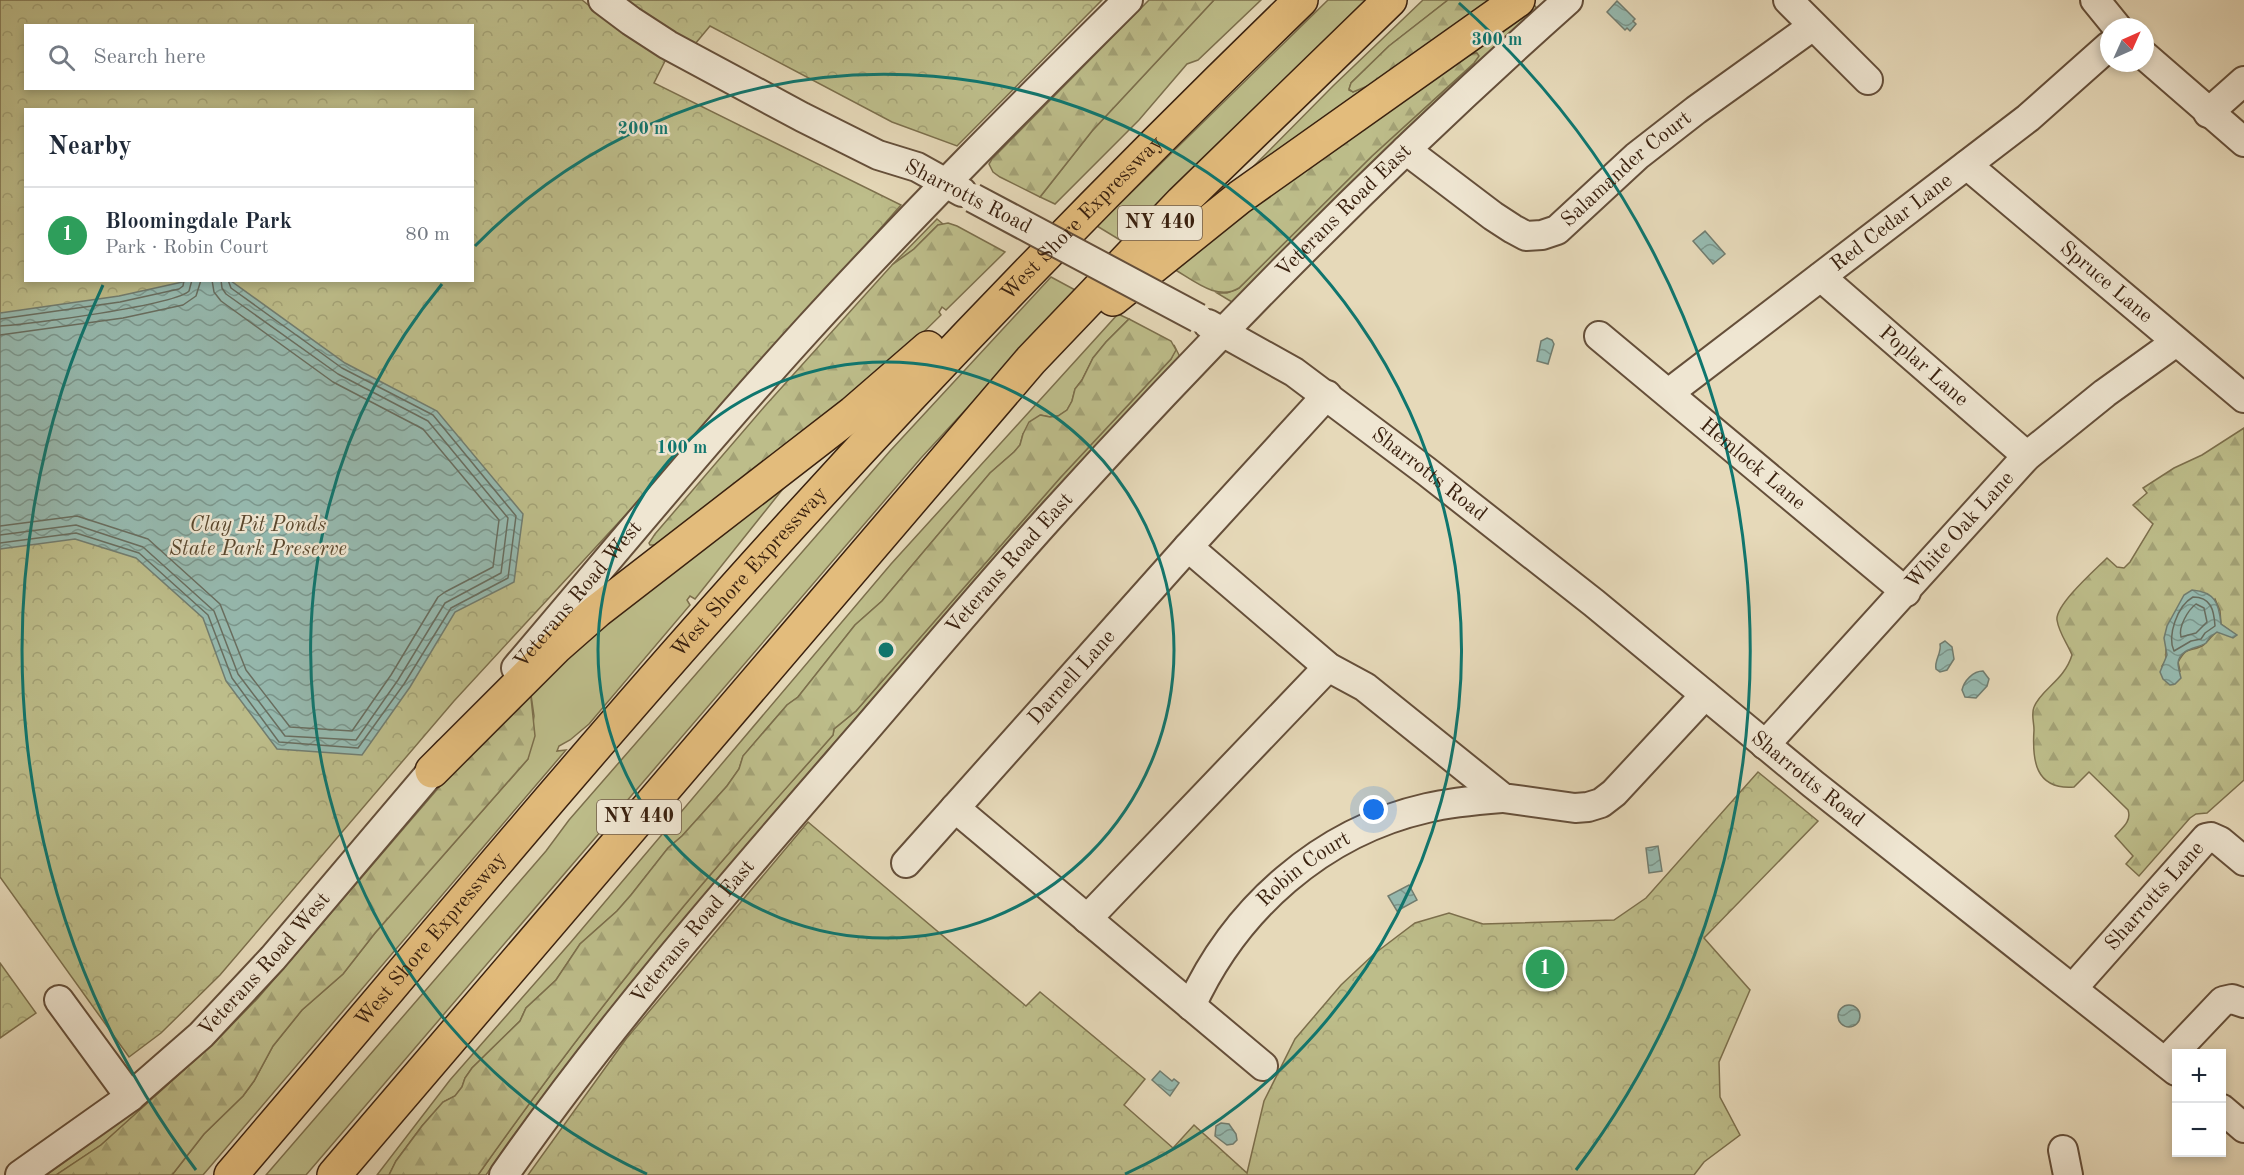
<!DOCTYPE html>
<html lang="en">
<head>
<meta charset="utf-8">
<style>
	body { margin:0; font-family:"Old Standard TT",serif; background:#f6f6f7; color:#1f2937 }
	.controls { position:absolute; right:18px; bottom:18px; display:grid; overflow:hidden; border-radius:0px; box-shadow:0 3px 9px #0003 }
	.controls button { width:54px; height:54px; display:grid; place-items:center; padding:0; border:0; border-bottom:2px solid #e0e1e3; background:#fff; color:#1f2937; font:30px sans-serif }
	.compass { position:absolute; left:2100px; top:18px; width:54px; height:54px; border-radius:50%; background:#fff; box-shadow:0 3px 9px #0003; rotate:45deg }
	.you { position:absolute; left:1374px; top:810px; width:21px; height:21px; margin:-15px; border:4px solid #fff; border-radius:50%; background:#1a73e8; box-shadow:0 0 0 9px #1a73e833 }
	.badge { display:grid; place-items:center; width:39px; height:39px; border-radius:50%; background:#d93025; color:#fff; font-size:20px; font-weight:700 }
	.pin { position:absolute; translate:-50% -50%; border:3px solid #fff; box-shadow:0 2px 6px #0006 }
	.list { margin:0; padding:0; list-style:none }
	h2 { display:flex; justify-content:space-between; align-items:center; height:78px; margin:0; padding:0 24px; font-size:26px }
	h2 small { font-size:20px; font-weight:400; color:#747a83 }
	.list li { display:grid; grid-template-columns:39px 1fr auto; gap:18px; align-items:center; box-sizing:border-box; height:96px; padding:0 24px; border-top:2px solid #e0e1e3 }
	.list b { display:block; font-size:22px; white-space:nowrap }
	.list p { margin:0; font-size:20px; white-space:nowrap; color:#747a83 }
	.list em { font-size:20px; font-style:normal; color:#747a83 }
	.icon { flex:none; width:33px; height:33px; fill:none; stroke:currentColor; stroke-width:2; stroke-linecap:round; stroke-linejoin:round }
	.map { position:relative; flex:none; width:2244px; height:1175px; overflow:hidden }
	.search { position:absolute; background:#fff; box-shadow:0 3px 9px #0003; left:24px; top:24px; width:450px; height:66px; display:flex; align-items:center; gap:15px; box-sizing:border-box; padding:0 21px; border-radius:0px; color:#747a83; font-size:22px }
	.panel { position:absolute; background:#fff; box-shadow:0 3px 9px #0003; left:24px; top:108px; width:450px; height:174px; border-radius:0px }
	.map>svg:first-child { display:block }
	.grass { fill:#bdbd8a; stroke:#7c6f4c; stroke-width:1.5 }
	.forest { fill:url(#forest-firs); stroke:#7c6f4c; stroke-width:1.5; fill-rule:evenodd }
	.park { fill:url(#park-crowns); stroke:#7c6f4c; stroke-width:1.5; fill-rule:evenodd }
	.water { fill:url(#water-waves); stroke:#717d70; stroke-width:1.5 }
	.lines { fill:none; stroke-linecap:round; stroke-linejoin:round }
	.shore { stroke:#686e60; stroke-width:1.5 }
	.minor-casing { stroke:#654f3a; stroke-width:32 }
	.highway-casing { stroke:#3a210f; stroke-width:36 }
	.minor { stroke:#efe6d2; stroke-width:28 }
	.highway { stroke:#e3bc7c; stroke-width:33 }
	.minor-bridge-casing { stroke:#654f3a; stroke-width:32; stroke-linecap:butt }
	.minor-bridge { stroke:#efe6d2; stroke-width:28 }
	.ring { fill:none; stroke:#0f766e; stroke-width:3 }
	.labels { text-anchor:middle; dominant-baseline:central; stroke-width:5; stroke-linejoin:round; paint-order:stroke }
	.shield { fill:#efe6d2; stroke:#705c4a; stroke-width:1.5 }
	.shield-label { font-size:20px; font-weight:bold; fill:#3a210f }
	.street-label { font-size:21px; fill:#3a210f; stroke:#efe6d2 }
	.park-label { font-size:21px; font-style:italic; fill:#5b482e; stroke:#efe6d2 }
	.centre { fill:#0f766e; stroke:#efe6d2; stroke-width:3 }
	.ring-label { font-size:18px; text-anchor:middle; font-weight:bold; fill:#0f766e; stroke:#efe6d2; stroke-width:5; stroke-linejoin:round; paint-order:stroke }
</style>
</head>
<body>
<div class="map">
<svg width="2244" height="1175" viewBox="0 0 2244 1175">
	<defs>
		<pattern id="forest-firs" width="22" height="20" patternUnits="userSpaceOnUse" patternTransform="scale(1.5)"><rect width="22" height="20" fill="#bdbd8a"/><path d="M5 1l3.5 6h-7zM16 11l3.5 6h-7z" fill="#a3a276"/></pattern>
		<pattern id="park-crowns" width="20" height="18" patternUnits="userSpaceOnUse" patternTransform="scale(1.5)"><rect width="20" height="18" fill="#bdbd8a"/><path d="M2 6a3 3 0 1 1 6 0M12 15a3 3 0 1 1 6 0" fill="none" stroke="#a3a276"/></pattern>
		<pattern id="water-waves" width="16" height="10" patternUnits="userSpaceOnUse" patternTransform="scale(1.5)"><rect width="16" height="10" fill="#96bab0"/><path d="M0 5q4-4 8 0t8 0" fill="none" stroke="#7b978e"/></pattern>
	</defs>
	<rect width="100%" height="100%" fill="#e6d9b9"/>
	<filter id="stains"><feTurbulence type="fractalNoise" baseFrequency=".00333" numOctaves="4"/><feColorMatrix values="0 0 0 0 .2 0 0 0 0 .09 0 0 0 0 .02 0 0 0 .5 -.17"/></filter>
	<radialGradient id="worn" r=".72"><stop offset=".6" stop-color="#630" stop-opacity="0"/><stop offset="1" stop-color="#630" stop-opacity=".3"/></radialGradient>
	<g class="grass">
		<path d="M1214,0H1261L1198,60L1187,64L1139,120L1055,204L1040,197L1092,131Z"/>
		<path d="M1328,0H1368L1120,240L1097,226Z"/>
		<path d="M1423,0H1448L1389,46L1351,83L1349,90L1353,92L1370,85L1248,172L1333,86Z"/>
		<path d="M1533,3L1537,9L1396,140L1232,302L1217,293H1227L1239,288L1372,156L1474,63L1476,53L1472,54L1462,59Z"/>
		<path d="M937,219L943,224L938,225L914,249L892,265Z"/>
		<path d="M1051,277L1077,291L1041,328L921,458L306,1175H266L546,851L569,820L890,451Z"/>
		<path d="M1118,314L1129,319L1106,342L1093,358L1082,380L1075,389L1072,401L1067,410L1058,416L1050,417L1041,415L1023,434L1020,445L1014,452L990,473L882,601L855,625L798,697L787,705L743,756L739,769L727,786L682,836L668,848L631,895L617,911L580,944L556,980L526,1008L520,1021L472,1068L465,1078L462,1087L455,1096L443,1102L422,1126L396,1161L389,1175H377L450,1080L571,942L891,564Z"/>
		<path d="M1174,345L1180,357C1036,511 897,668 761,829C666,942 571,1053 486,1175H478C543,1083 611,993 683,907C732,848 783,792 833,735L834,729L856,711L1060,478L1171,359L1175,350Z"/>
		<path d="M790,480L695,599L690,596L687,600L690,605L589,724L570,740L559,746L557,751L566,750L203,1175H172L204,1134L243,1096L254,1081L273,1046L302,1010L343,974L375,933L528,759L534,716L530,688L550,668Z"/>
		<path d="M157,1095L101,1145L56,1175H46Z"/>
	</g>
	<g class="forest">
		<path d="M1149,0H1214L1092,131L1040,197L1000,177L993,172L989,164L992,159Z"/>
		<path d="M1448,0H1492L1370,85L1353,92L1349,89L1351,83L1389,46Z"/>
		<path d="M1477,53L1479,56L1474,63L1372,156L1239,288C1217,302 1192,279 1172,268L1300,169L1462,59L1472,54Z"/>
		<path d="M948,223L957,226L1005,252L946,310L942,307L939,312L941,315L889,366L657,545H650L649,543L655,534L765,406L892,265L914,249L938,225Z"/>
		<path d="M1129,319L1171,341L1176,350L1171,359L1060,478L856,711L834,729L833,735C783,792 732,848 683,907C611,993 543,1083 478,1175H389L396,1161L422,1126L443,1102L455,1096L462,1087L465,1078L472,1068L520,1021L526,1008L556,980L580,944L617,911L631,895L668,848L682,836L727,786L739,769L743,756L787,705L798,697L855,625L882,601L990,473L1014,452L1020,445L1023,434L1029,422L1040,415L1050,417L1058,416L1067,410L1072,401L1075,389L1082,380L1093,358L1106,342Z"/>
		<path d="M2244,428V780L2207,813L2196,814L2190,818L2139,876L2126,864L2133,856L2115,836C2122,828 2132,821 2128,810L2089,772L2074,787C2035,790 2032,760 2034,730C2034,722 2031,714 2034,707C2041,689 2064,681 2072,655C2067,643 2059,633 2057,620C2055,605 2096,569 2107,558L2117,567L2124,568L2130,562L2153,524L2133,505L2147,493L2143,488L2174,468L2202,455ZM2215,599L2220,611L2221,624L2236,635L2217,632C2211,636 2207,643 2202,646C2188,653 2188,645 2178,662L2180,671L2162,666L2166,660V647Z"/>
		<path d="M530,688L535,736L528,759L375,933L343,974L302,1010L273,1046L254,1081L243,1096L204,1134L172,1175H56L101,1145L216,1041L258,998L477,743Z"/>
	</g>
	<g class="park">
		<path d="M0,0H582L622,32L666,59L654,83L901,205L690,445L454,701L220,975L161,1033L129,1057L0,877ZM26,26H472V88H26ZM26,110H472V280H26Z"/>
		<path d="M622,0H1102L957,146L892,122L710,26L695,44L637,12Z"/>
		<path d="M1758,772L1818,821L1704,938L1750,990L1719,1062L1720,1097L1740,1135L1704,1162L1694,1175H528L626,1039L808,822L1026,1006L1040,992L1145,1079L1124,1105L1173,1148L1194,1125L1247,1173L1264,1101L1295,1039L1341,985L1374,954L1415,923L1449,913L1483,924L1614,920L1646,898Z"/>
		<path d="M0,963L36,1013L0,1038Z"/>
	</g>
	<g class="water">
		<path d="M1617,1L1635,19L1633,21L1636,24L1630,31L1627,28L1625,30L1607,12Z"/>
		<path d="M1705,231L1725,254L1713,264L1693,241Z"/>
		<path d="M187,281H231L345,363L437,411L523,514L514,582L455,612L410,687L362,755L277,749L226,681L203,618L136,558L75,539L0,549V313L119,296Z"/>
		<path d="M1547,338L1552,340L1554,344L1548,364L1537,361L1541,341Z"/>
		<path d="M2192,590C2215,592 2219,603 2221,624L2237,635L2233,638L2217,632L2210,637L2206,643C2197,649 2180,648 2178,663C2178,667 2180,674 2181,678L2175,684L2170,685L2163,679L2160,672L2167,655L2164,638L2167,626L2184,595Z"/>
		<path d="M1945,641L1952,647L1954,659L1947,670L1940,672L1936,669C1934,660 1942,653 1940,644Z"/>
		<path d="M1983,671L1989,679L1987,686L1976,698L1965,697L1962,690C1964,681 1973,671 1983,671Z"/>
		<path d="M1658,846L1662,871L1649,873L1646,848Z"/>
		<path d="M1409,885L1417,900L1397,911L1388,896Z"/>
		<circle cx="1849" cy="1016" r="11"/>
		<path d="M1160,1071L1172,1081L1174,1079L1179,1083L1170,1096L1152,1080Z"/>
		<path d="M1221,1123L1229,1124L1236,1134L1237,1140L1233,1144L1227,1145L1215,1136L1216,1126Z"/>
	</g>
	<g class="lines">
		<g class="shore">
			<path d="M0,319L120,302L179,289L183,286L184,280"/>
			<path d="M0,326C27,325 175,305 189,291L192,280"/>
			<path d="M0,335L123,318L183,305L196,296L201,280"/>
			<path d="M0,526L77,516L148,539L220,604L246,670L290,727L352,731L391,675L438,597L445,592L493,567L499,520L423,429L333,382L221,301L214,292L212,280"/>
			<path d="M0,535L76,525L143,547L214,611L238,674L285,736L356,740L398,680L445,603L501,573L508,518L428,421L338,374L226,294L222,288L221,280"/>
			<path d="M0,543L76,533L139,553L208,615L232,678L279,742L358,748L404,684L451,608L508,578L516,516L433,415L342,368L231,288L228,280"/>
			<path d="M2193,597C2211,597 2214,610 2215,626L2205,633L2201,639L2191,641L2174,651C2167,636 2177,606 2193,597Z"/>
			<path d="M2196,604L2204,608L2207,622L2196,633L2181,637C2178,627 2188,610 2196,604Z"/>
		</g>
		<g class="minor-casing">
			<g id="minor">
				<path d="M603,0L631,21L668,45L802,117L878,155L917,167L962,192"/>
				<path d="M1788,0L1868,80"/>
				<path d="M2095,0L2117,27"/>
				<path d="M2145,56L2244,142"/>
				<path d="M2208,113L2244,81"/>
				<path id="s1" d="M1406,150L1493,216L1513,229L1526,236L1542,235L1557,230L1637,156L1696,110L1813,26"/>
				<path id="s2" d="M1967,165L2244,398"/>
				<path id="s3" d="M1821,277L2027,456"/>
				<path id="s4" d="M1208,324L1294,372L1426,471L1594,603L1813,784L2176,1071"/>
				<path id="s5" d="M1599,336L1906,592"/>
				<path id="s6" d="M1670,392L2028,118L2109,46"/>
				<path d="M1188,547L1328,667L1365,687L1503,798L1575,808L1588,807L1601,803L1614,793L1705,695"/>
				<path id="s7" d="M516,668C612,555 707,440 807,330C911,216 1019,108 1128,0"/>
				<path id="s8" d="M1765,745L2027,456L2105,393L2176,342"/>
				<path d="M955,808L1263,1066"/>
				<path id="s9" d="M906,863L1188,547L1327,395"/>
				<path d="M1087,919L1328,667"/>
				<path id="s10" d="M2073,988L2206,838L2211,837L2220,841L2244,861"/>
				<path d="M59,1000L130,1097"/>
				<path id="s11" d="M1191,1006C1235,909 1321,832 1427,808C1452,802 1478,800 1503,798"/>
				<path d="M2165,1062L2223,1001L2232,999L2244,1003"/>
				<path d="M2222,1109L2244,1128"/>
				<path d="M2063,1150L2068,1175"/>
				<path id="s12" d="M20,1175L130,1097L201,1035L273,958L447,753"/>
				<path id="s13" d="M504,1175C612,1020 737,878 861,735C923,663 985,589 1049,518C1213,337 1385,163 1568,0"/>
			</g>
		</g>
		<g class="highway-casing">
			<g id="highway">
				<path d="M1113,299L1240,197L1518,0"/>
				<path d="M432,771L556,647L597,611L853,413L928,348"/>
				<path id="s14" d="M231,1175C397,981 560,783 730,593C913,388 1104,191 1301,0"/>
				<path d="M334,1175L1031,360L1182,202L1390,0"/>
			</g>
		</g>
		<use href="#minor" class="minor"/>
		<use href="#highway" class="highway"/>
		<g class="minor-bridge-casing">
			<path id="minor-bridge" d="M973,198L1198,318"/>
		</g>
		<use href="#minor-bridge" class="minor-bridge"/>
	</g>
	<g class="ring">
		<circle cx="886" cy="650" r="288"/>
		<path d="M647 1174A576 576 0 0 1 442 284M475 246A576 576 0 1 1 1125 1174"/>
		<path d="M196 1170A864 864 0 0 1 103 285M1459 3A864 864 0 0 1 1576 1170"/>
	</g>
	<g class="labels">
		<g class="shield">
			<rect x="1118" y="206" width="84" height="34" rx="4.5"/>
			<rect x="597" y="800" width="84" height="34" rx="4.5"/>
		</g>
		<g class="shield-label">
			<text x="1160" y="223">NY 440</text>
			<text x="639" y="817">NY 440</text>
		</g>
		<g class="street-label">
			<text stroke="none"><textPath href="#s1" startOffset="272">Salamander Court</textPath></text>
			<text transform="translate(968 197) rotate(27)">Sharrotts Road</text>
			<text stroke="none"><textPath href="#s13" startOffset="1280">Veterans Road East</textPath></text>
			<text stroke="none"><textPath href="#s14" startOffset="1281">West Shore Expressway</textPath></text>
			<text stroke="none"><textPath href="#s6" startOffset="279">Red Cedar Lane</textPath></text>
			<text stroke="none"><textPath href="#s2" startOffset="182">Spruce Lane</textPath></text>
			<text stroke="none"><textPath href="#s3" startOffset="136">Poplar Lane</textPath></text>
			<text stroke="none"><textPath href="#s5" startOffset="200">Hemlock Lane</textPath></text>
			<text stroke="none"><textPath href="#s4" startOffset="268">Sharrotts Road</textPath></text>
			<text stroke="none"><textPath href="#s8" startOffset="290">White Oak Lane</textPath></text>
			<text stroke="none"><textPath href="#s13" startOffset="794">Veterans Road East</textPath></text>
			<text stroke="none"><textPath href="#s14" startOffset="795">West Shore Expressway</textPath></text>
			<text stroke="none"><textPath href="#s7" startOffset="96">Veterans Road West</textPath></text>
			<text stroke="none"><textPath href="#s9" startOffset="249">Darnell Lane</textPath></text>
			<text stroke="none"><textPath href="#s4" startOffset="754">Sharrotts Road</textPath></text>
			<text stroke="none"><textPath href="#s11" startOffset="180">Robin Court</textPath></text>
			<text stroke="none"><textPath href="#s10" startOffset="123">Sharrotts Lane</textPath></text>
			<text stroke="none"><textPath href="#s13" startOffset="308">Veterans Road East</textPath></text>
			<text stroke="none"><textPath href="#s14" startOffset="309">West Shore Expressway</textPath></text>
			<text stroke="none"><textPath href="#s12" startOffset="324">Veterans Road West</textPath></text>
		</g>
		<g class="park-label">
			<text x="258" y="525">Clay Pit Ponds<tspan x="258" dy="24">State Park Preserve</tspan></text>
		</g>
	</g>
	<circle cx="886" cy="650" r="9" class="centre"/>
	<g class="ring-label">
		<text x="1497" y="45">300 m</text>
		<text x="643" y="134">200 m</text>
		<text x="682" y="453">100 m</text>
	</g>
	<rect width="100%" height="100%" filter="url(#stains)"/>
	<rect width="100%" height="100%" fill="url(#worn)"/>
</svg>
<div class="controls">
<button>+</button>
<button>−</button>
</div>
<svg class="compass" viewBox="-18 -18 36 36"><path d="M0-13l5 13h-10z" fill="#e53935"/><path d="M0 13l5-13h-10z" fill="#747a83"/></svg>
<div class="you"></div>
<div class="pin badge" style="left:1545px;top:969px;background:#2e9e5b">1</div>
<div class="search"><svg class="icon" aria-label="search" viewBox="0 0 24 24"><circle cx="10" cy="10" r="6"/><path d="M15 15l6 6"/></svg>Search here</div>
<section class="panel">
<h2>Nearby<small></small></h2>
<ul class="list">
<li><span class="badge" style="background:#2e9e5b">1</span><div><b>Bloomingdale Park</b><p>Park · Robin Court</p></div><em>80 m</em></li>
</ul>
</section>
</div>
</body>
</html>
